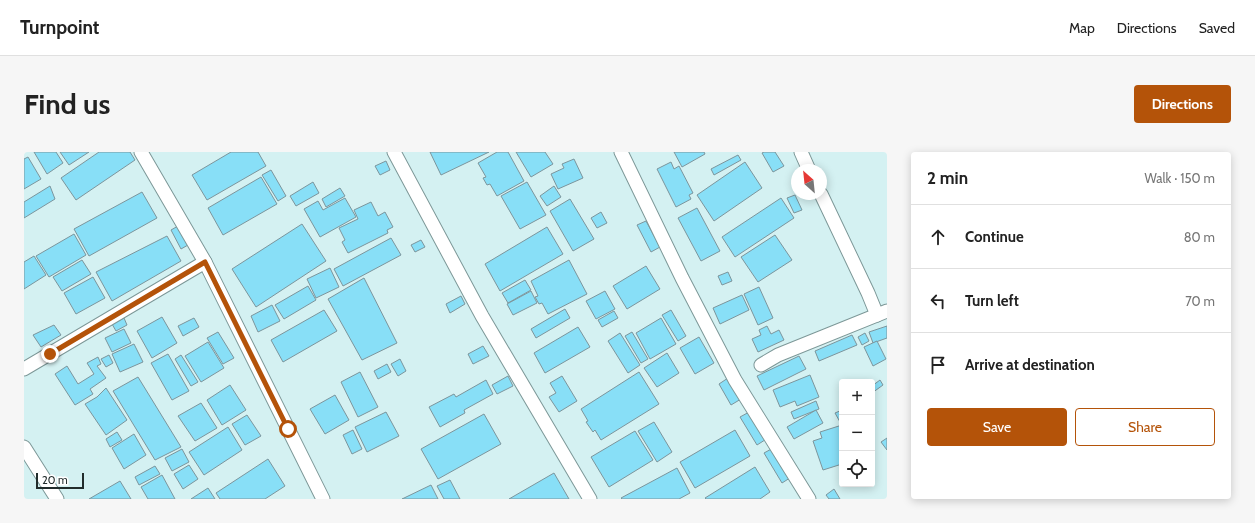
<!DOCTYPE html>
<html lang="en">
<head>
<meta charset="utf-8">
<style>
	body { margin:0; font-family:Cabin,sans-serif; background:#f6f6f6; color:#222 }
	.controls { position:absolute; right:12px; bottom:12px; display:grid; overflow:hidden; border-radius:4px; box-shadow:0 2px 10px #0003 }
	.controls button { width:36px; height:36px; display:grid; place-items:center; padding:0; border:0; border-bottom:1px solid #e0e0e0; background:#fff; color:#222; font:20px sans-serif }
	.compass { position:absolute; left:767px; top:12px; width:36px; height:36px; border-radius:50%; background:#fff; box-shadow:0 2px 10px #0003; rotate:333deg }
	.scale { position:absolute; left:12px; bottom:10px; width:48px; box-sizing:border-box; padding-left:4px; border:2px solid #212c2c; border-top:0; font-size:11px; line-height:14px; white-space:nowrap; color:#212c2c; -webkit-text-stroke:3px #fff; paint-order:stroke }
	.stop { position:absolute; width:12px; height:12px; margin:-9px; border:3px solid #b45309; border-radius:50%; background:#fff }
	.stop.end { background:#b45309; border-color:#fff; box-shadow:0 1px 4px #0008 }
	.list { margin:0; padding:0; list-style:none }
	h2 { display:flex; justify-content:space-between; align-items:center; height:52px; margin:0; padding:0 16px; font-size:17px }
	h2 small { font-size:13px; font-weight:400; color:#767676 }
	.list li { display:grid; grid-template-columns:26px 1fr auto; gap:12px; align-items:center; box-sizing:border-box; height:64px; padding:0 16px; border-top:1px solid #e0e0e0 }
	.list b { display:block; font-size:15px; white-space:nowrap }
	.list em { font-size:13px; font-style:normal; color:#767676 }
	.actions { display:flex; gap:8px; padding:12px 16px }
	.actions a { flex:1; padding:9px 0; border:1px solid #b45309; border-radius:4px; text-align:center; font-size:14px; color:#b45309 }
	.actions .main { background:#b45309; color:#fff }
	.icon { flex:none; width:22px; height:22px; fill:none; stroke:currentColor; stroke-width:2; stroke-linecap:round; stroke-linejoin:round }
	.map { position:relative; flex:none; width:863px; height:347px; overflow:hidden; border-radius:4px }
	header { display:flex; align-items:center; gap:24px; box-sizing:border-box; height:56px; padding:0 20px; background:#fff; border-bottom:1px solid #e0e0e0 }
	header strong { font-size:19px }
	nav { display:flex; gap:22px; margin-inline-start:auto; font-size:14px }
	.intro { display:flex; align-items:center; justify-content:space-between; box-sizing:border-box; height:96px; padding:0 24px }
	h1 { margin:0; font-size:28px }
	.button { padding:10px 18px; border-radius:4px; background:#b45309; color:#fff; font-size:14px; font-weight:700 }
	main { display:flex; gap:24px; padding:0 24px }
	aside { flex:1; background:#fff; border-radius:4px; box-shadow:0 2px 10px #0003 }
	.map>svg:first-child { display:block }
	.building { fill:#88dff7; stroke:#7c959c }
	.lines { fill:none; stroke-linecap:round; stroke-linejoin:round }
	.street-casing { stroke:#7d9898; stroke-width:15 }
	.street { stroke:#fff; stroke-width:13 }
	.route { stroke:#b45309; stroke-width:5 }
</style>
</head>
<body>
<header>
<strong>Turnpoint</strong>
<nav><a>Map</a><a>Directions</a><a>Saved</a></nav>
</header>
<div class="intro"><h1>Find us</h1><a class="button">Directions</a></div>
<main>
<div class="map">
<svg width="863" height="347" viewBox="0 0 863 347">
	<rect width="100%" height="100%" fill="#d4f1f2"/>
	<g class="building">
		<path d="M10,0H32L39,11L23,22Z"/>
		<path d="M36,0H65L45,13Z"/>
		<path d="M75,0H106L111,8L52,48L37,26Z"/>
		<path d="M207,0H234L242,14L183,48L168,23Z"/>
		<path d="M406,0H465L417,23Z"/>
		<path d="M473,0H484L500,29L473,44L466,32L463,33L459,26L462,25L454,11Z"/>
		<path d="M492,0H521L529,12L507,25Z"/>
		<path d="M650,0H680L681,2L658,15Z"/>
		<path d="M740,0H751L760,14L749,20L738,1Z"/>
		<path d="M714,3L717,8L690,23L687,17Z"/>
		<path d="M4,5L17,27L0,37V7Z"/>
		<path d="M550,7L559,26L534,37L527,22L540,16L538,12Z"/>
		<path d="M362,9L366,18L356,23L351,14Z"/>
		<path d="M647,10L650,17L655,14L669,41L665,43L667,47L652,55L633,17Z"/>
		<path d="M721,10L738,36L690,69L673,43Z"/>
		<path d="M247,18L262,44L254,49L238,23Z"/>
		<path d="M237,25L253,52L199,83L184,56Z"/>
		<path d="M289,30L295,41L272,54L266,44Z"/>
		<path d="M503,30L522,63L496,77L477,44Z"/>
		<path d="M26,34L31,47L0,66V50Z"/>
		<path d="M530,34L537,45L523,54L516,44Z"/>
		<path d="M316,36L321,44L302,55L298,47Z"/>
		<path d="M118,40L133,66L65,104L50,77Z"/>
		<path d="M771,43L778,58L770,61L763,46Z"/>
		<path d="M321,46L332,65L296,85L280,57L294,49L299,58Z"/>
		<path d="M757,46L770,66L711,105L698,85Z"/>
		<path d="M546,47L570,87L549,99L526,59Z"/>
		<path d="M347,50L354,64L361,60L369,75L363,78L364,81L324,101L318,90L321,88L315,76L334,67L330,58Z"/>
		<path d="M673,56L696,99L677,109L654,66Z"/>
		<path d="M577,60L583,71L573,76L567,66Z"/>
		<path d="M622,69L636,95L627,100L613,73Z"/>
		<path d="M278,72L302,109L232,155L208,117Z"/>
		<path d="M154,74L164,93L157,97L147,78Z"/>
		<path d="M523,75L539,102L476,139L461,112Z"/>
		<path d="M50,82L62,103L25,125L12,104Z"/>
		<path d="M751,83L768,108L734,130L717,105Z"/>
		<path d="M143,84L157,109L88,149L72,120Z"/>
		<path d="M367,86L377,103L319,134L310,117Z"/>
		<path d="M397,88L401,95L391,100L387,93Z"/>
		<path d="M10,104L22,123L0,137V110Z"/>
		<path d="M58,108L67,122L38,139L29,125Z"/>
		<path d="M545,108L563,142L524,162L518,151L515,152L511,145L514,144L507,129Z"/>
		<path d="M622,114L636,137L603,157L589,134Z"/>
		<path d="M306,116L315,135L292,146L283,127Z"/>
		<path d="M704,120L708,129L698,133L694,124Z"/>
		<path d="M69,125L81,146L52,162L40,141Z"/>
		<path d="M340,126L373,191L338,208L304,147Z"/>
		<path d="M501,128L507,138L484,151L478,141Z"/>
		<path d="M284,134L292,148L260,167L251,153Z"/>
		<path d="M735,135L749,166L734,173L720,142Z"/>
		<path d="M507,139L513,151L489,163L483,152Z"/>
		<path d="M581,139L591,157L572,167L562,149Z"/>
		<path d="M718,143L725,158L696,172L689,156Z"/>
		<path d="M437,144L441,152L426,161L422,152Z"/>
		<path d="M248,153L256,169L234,180L227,164Z"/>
		<path d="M541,157L546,166L512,186L507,177Z"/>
		<path d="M300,158L313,179L259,210L247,188Z"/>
		<path d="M647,158L662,184L654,189L638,163Z"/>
		<path d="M590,159L594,166L578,175L574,168Z"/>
		<path d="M138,165L153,191L128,206L113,179Z"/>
		<path d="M100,166L103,173L92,179L88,172Z"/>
		<path d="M170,166L175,175L159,184L154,174Z"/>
		<path d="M637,166L652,192L626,207L612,181Z"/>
		<path d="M30,173L37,183L17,195L9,183Z"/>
		<path d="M743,174L747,182L755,178L760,188L734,200L728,187L737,183L735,178Z"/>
		<path d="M863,174V186L849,191L845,180Z"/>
		<path d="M554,175L566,195L521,221L510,201Z"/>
		<path d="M100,177L107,191L88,200L81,186Z"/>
		<path d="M194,180L210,206L199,212L183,186Z"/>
		<path d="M608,180L624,207L617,211L601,184Z"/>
		<path d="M596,181L616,213L604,221L584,189Z"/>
		<path d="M841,181L845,189L838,193L834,185Z"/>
		<path d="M828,183L833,193L795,209L791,199Z"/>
		<path d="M675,185L690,211L671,222L656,196Z"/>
		<path d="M853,189L862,207L849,214L840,195Z"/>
		<path d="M184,190L200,216L177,230L161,204Z"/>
		<path d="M110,192L119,210L96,220L88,202Z"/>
		<path d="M459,194L465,204L449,212L444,202Z"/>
		<path d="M643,201L655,221L633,235L620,216Z"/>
		<path d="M144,202L165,239L148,248L127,211Z"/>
		<path d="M85,203L89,211L82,215L77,207Z"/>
		<path d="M157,203L174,230L167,234L151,207Z"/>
		<path d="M775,204L782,217L740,238L733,224Z"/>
		<path d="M74,205L77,212L73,214L82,226L66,237L69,242L51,253L31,222L43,214L54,232L70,222L63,211Z"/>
		<path d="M376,207L382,219L374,224L367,212Z"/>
		<path d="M363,212L367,220L354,227L350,219Z"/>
		<path d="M336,220L354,255L334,265L317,230Z"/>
		<path d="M615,220L635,252L577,288L571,278L569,280L562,270L564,269L557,257Z"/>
		<path d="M786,223L795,245L773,254L771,249L756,255L749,238Z"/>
		<path d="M484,224L489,234L473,242L468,233Z"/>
		<path d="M538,224L553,249L535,260L525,245L532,241L526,231Z"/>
		<path d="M114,225L157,295L131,308L89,239Z"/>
		<path d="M704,226L717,247L707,253L695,232Z"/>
		<path d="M462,228L469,242L440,258L441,261L416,275L405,255L430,242L432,245Z"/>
		<path d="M856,228L859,233L848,241V234Z"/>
		<path d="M206,233L222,258L198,273L183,248Z"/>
		<path d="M82,236L103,268L82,283L61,252L73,245Z"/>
		<path d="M311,243L325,268L301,282L286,257Z"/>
		<path d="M792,249L795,257L770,267L767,260Z"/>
		<path d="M177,251L193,276L171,289L154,264Z"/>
		<path d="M792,258L799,271L770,287L763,275Z"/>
		<path d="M818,258V268L816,270L811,261Z"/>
		<path d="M727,259L744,286L733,293L716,265Z"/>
		<path d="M362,260L375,284L343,300L331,275Z"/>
		<path d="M460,262L477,292L414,327L397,297Z"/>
		<path d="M223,263L237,284L221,293L208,272Z"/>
		<path d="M630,270L648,300L633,310L614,279Z"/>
		<path d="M818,273V312L799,318L789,289L798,286L796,280Z"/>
		<path d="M204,275L218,298L180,323L165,300Z"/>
		<path d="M329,278L338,297L328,302L319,283Z"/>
		<path d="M711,278L726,304L671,336L656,310Z"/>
		<path d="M611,279L629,308L585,335L567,305Z"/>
		<path d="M93,280L98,288L86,295L82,287Z"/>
		<path d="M110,282L122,303L100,317L88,296Z"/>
		<path d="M863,286V298L857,290Z"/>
		<path d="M751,295L769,324L758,331L740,301Z"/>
		<path d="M158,297L165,310L148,319L141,306Z"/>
		<path d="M244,307L261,334L241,347H196L192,341Z"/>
		<path d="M165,313L174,327L159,337L150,322Z"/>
		<path d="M131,314L136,322L115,333L111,325Z"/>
		<path d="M731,315L746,340L736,347H682L681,346Z"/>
		<path d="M653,316L666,341L655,347H598L597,346Z"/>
		<path d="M530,321L545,347H485Z"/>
		<path d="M138,323L151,347H124L117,335Z"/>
		<path d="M426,328L436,347H420L413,334Z"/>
		<path d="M96,329L107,347H65Z"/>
		<path d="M407,333L414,347H378Z"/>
		<path d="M184,336L191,347H167Z"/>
		<path d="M810,337L816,347H805L802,343Z"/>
	</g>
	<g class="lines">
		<g class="street-casing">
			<g id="street">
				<path d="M117,0L181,110L299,347"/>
				<path d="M370,0L458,164L566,347"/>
				<path d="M597,0L658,126L711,228L785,347"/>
				<path d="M777,0L785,18"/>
				<path d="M797,42L844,141L853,163"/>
				<path d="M737,213L754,203L863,159"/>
				<path d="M0,217L181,110"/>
				<path d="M0,295L33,347"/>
			</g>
		</g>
		<use href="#street" class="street"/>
	</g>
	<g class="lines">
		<path class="route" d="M26,202L181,110L264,277"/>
	</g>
</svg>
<div class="controls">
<button>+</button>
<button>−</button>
<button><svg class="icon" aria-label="locate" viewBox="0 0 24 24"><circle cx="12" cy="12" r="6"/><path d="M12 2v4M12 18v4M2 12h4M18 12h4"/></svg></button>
</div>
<svg class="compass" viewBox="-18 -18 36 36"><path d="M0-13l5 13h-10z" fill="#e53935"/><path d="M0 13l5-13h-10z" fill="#767676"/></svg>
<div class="scale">20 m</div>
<div class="stop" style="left:264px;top:277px"></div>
<div class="stop end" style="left:26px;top:202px"></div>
</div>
<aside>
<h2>2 min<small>Walk · 150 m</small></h2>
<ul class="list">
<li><svg class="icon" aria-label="ahead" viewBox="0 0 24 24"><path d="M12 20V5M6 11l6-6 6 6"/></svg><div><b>Continue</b></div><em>80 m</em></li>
<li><svg class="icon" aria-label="left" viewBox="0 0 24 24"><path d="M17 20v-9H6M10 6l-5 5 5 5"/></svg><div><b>Turn left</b></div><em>70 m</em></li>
<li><svg class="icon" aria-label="arrive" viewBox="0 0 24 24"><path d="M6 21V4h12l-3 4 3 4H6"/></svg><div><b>Arrive at destination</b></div></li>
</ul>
<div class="actions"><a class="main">Save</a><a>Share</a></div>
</aside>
</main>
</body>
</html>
